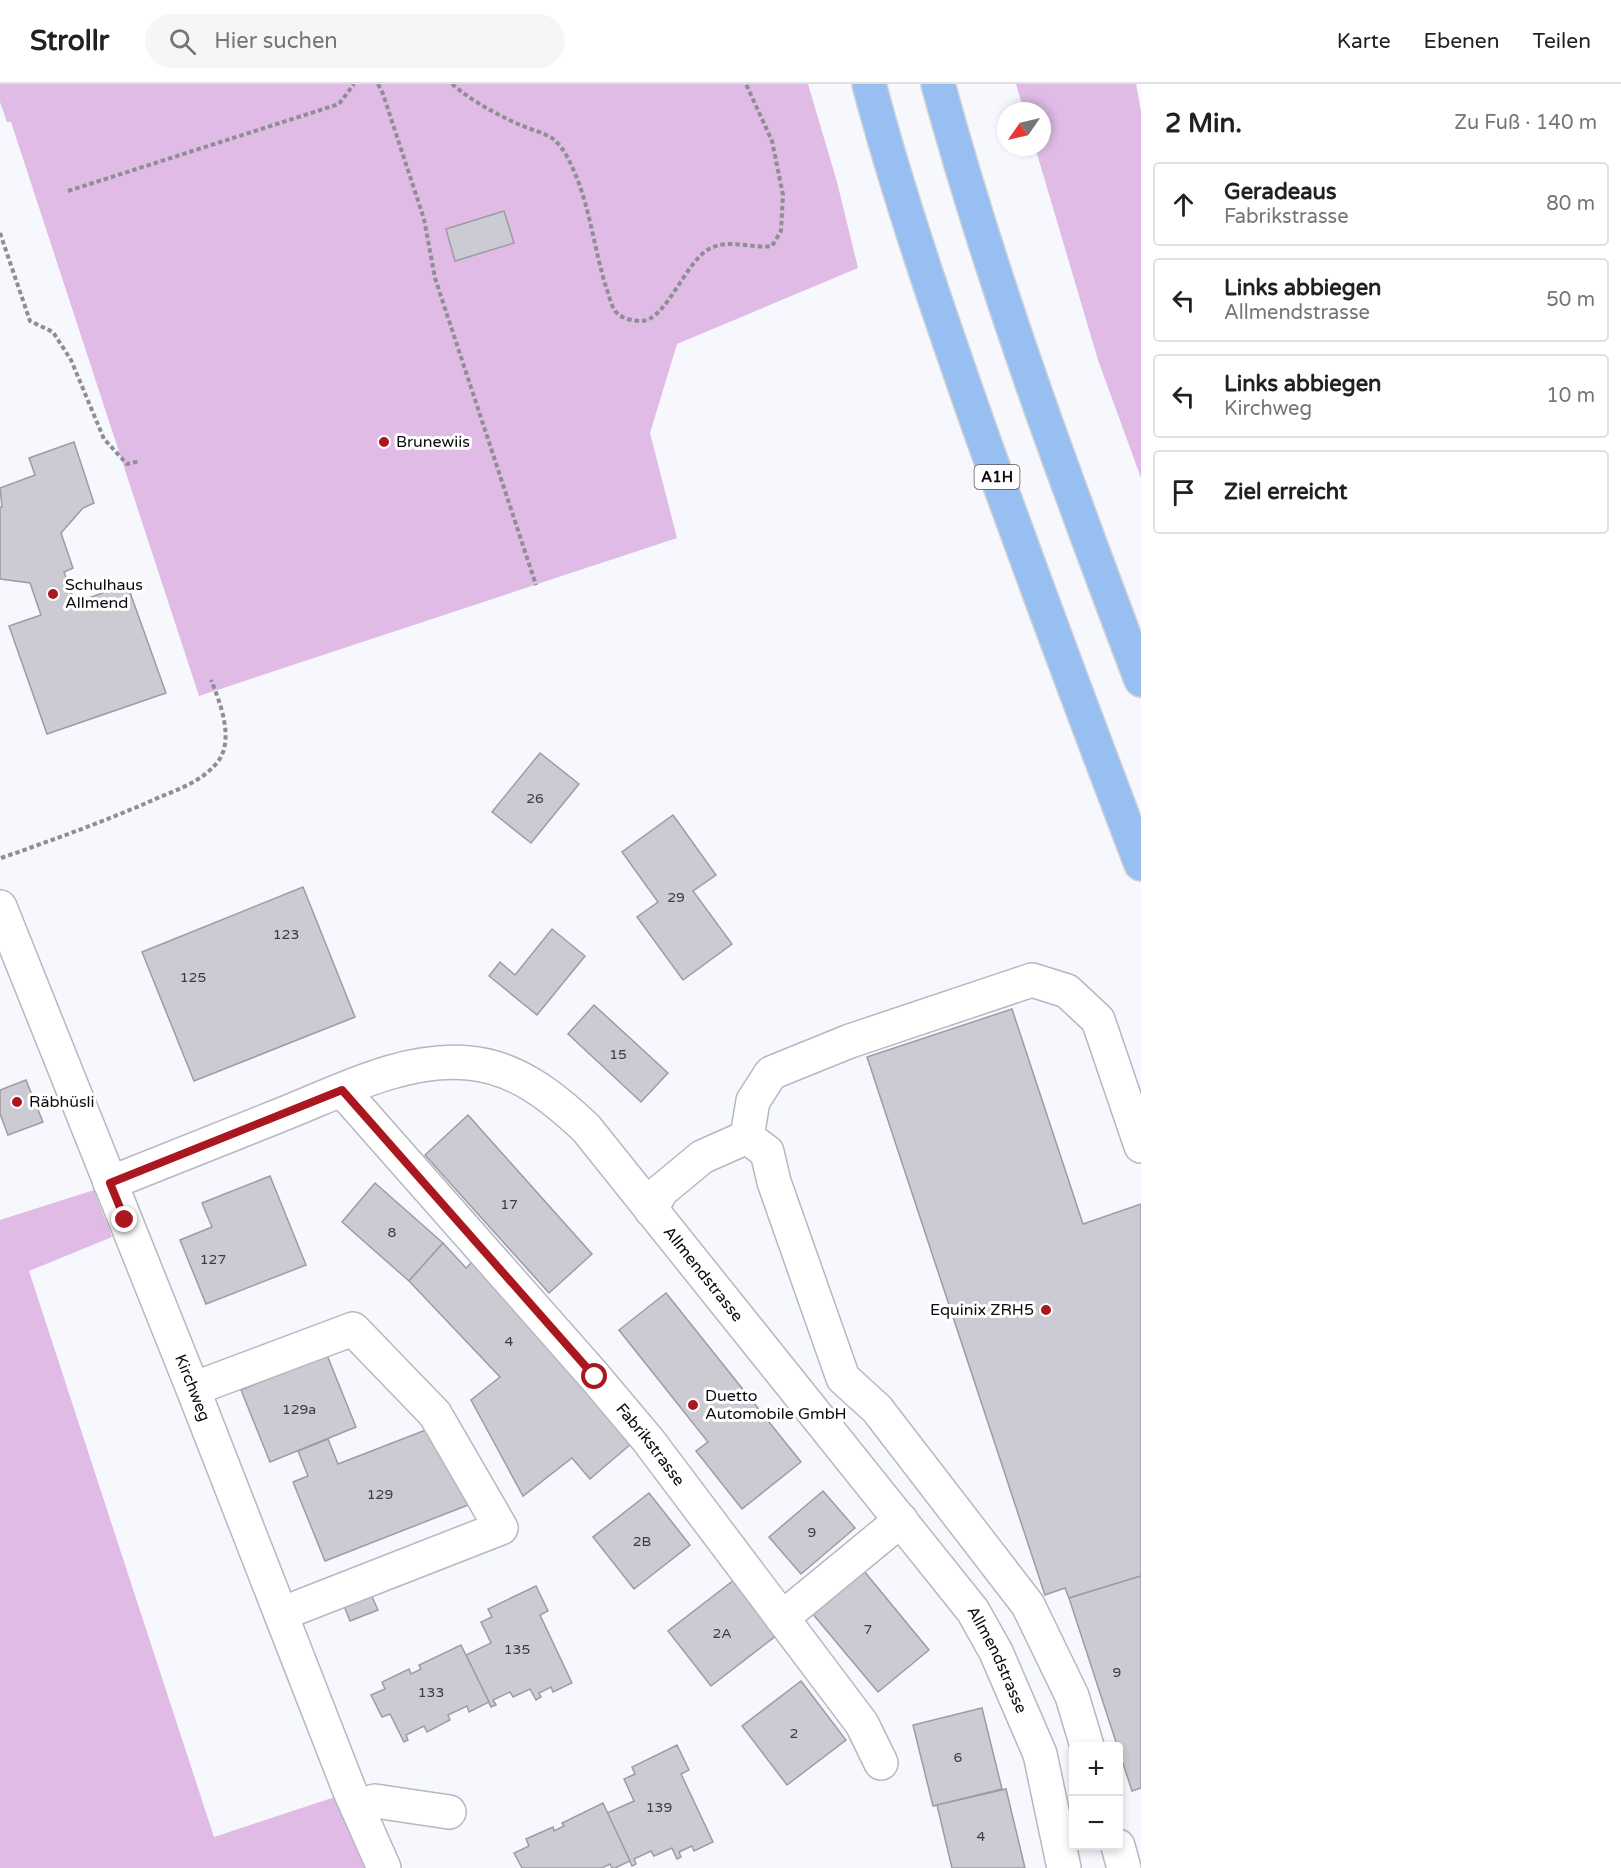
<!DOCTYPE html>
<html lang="de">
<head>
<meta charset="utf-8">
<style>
	body { margin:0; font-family:"Varela Round",sans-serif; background:#f6f6f6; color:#202124 }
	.controls { position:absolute; right:18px; bottom:18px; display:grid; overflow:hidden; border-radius:6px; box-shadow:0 3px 9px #0003 }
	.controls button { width:54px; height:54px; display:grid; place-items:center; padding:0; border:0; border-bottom:2px solid #e0e0e0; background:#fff; color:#202124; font:30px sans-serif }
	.compass { position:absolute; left:997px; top:18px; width:54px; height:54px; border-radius:50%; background:#fff; box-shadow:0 3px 9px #0003; rotate:236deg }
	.stop { position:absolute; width:18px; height:18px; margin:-14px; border:4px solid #ab171f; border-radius:50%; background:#fff }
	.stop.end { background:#ab171f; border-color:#fff; box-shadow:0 2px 6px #0008 }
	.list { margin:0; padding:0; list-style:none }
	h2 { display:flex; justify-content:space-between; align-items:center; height:78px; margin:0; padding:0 24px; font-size:26px }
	h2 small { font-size:20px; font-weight:400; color:#757577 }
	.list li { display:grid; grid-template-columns:39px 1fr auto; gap:18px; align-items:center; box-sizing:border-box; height:84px; margin:0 12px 12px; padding:0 12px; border:2px solid #e0e0e0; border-radius:6px }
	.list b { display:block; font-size:22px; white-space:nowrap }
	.list p { margin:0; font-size:20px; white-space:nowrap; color:#757577 }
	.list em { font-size:20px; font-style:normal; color:#757577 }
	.icon { flex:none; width:33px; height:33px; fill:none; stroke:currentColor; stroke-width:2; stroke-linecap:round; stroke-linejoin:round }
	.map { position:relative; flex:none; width:1141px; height:1784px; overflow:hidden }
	header { display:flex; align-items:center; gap:36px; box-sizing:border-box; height:84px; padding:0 30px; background:#fff; border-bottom:2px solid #e0e0e0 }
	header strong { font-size:28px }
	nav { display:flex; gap:33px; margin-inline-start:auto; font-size:21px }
	.search { width:420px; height:54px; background:#f6f6f6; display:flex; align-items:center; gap:15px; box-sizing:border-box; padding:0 21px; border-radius:33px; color:#757577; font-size:22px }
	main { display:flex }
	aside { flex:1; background:#fff }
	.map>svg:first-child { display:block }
	.green { fill:#dfbbe6 }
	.building { fill:#cccad2; stroke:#9d9ba3; stroke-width:1.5 }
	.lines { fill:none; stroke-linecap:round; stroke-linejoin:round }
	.minor-casing { stroke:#b6b8c0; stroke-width:36 }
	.highway-casing { stroke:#d3d3d4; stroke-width:36 }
	.path { stroke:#8e8f93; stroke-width:4; stroke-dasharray:4.5 3; stroke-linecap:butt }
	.minor { stroke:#fff; stroke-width:33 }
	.highway { stroke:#98bff2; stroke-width:33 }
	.route { stroke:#ab171f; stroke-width:8 }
	.poi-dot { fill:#ab171f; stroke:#fff; stroke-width:2 }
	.labels { text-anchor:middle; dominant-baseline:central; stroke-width:6; stroke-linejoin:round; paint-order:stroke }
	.number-label { font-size:14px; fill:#3b3b3f }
	.shield { fill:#fff; stroke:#545456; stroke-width:1.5 }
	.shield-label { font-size:15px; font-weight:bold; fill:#0b0b0e }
	.poi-label { font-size:16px; fill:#0b0b0e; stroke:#fff; text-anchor:start }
	.street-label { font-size:16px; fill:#0b0b0e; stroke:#fff }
</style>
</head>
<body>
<header>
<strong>Strollr</strong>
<div class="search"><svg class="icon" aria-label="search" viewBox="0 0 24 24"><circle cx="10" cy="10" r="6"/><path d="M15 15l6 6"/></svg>Hier suchen</div>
<nav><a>Karte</a><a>Ebenen</a><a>Teilen</a></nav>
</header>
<main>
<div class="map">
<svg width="1141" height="1784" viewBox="0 0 1141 1784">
	<rect width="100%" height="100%" fill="#f6f8fe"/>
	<g class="green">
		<path d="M0,0H808L837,98L858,184L677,260L650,349L677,454L199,612L11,38H7L0,18Z"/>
		<path d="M1016,0H1136L1141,27V394L1098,276L1035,63H1042V27H1024Z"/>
		<path d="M94,1106L112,1153L29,1187L214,1753L344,1710L373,1784H0V1136Z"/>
	</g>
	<g class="building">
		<path d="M504,127L514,159L455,177L446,145Z"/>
		<path d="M74,358L94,419L83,424L61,449L73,484L64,488L75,519L127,500L166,609L47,650L9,542L41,531L30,499L0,495V423H2L0,404L35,391L29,374Z"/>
		<path d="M540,669L579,700L531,759L492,728Z"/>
		<path d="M673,731L716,791L693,807L732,860L683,896L637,833L658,818L622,768Z"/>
		<path d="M303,803L355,933L194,997L142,868Z"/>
		<path d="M552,845L585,872L537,931L489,892L500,878L515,891Z"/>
		<path d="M594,921L668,989L641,1018L568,950Z"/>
		<path d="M1012,925L1083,1140L1141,1120V1492L1069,1514L1065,1504L1045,1511L867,973Z"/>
		<path d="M26,996L43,1038L8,1051L0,1030V1006Z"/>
		<path d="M468,1031L592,1170L549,1209L425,1071Z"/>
		<path d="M270,1092L306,1181L206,1220L180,1156L212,1143L202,1119Z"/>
		<path d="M375,1099L443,1159L409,1197L342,1138Z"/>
		<path d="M443,1159L466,1184L478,1172L638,1354L590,1395L572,1374L523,1412L471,1316L500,1293L409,1197Z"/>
		<path d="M666,1209L801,1378L742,1425L696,1367L708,1358L619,1246Z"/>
		<path d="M327,1271L356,1343L270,1378L241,1306Z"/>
		<path d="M436,1342L468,1421L325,1477L293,1398L308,1392L298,1367L328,1355L338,1380Z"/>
		<path d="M823,1407L855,1444L801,1490L769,1453Z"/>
		<path d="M649,1409L690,1461L634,1505L593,1453Z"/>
		<path d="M859,1481L929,1566L878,1608L807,1523Z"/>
		<path d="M1141,1492V1704L1132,1707L1069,1514Z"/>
		<path d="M734,1496L777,1551L711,1602L668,1547Z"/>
		<path d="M536,1502L548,1527L540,1531L572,1599L553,1608L551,1603L539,1609L541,1613L536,1616L530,1605L513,1613L510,1608L493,1616L496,1621L491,1623L466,1571L491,1559L481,1538L492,1533L488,1525Z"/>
		<path d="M369,1506L378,1526L350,1537L342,1517Z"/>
		<path d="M461,1561L489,1618L469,1628L467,1622L448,1631L450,1636L427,1648L424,1642L406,1651L408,1656L404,1658L390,1630L382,1633L371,1611L385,1605L382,1598L409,1585L411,1590L421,1585L419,1581Z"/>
		<path d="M801,1597L846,1656L787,1701L742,1642Z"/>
		<path d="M982,1624L1002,1705L933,1722L913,1641Z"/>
		<path d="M677,1661L689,1686L681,1690L713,1758L694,1767L692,1762L679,1768L681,1773L677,1775L672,1764L654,1772L651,1767L634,1775L636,1780L632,1782L607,1729L634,1717L624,1695L635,1690L632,1683Z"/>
		<path d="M1006,1705L1025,1784H952L937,1721Z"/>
		<path d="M603,1719L630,1777L615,1784H612L610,1780L602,1784H522L514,1769L529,1762L526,1755L553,1743L554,1747L564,1742L562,1739Z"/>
	</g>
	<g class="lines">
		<g class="minor-casing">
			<g id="minor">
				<path id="s1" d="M0,823L193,1305L349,1705L384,1784"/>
				<path id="s2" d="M342,1006L595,1293L648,1356L862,1640L881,1679"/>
				<path d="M747,1053L753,1017L771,989L850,957L1032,896L1067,907L1098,936L1141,1062"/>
				<path id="s3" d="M110,1099C167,1076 225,1053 283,1030C341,1007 404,973 469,979C516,983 553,1013 586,1044L973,1527L996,1568L1040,1670L1064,1784"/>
				<path d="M651,1126L661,1107L702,1073L747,1053L767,1068L774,1098L843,1294L877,1325L1028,1521L1072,1612L1087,1662"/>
				<path d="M193,1305L353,1245L435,1330L501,1444L281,1530"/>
				<path d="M782,1534L901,1436"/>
				<path d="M357,1723L375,1717L449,1728"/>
				<path d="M1118,1762L1124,1784"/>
			</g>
		</g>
		<g class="highway-casing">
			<g id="highway">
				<path d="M869,0C900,117 940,232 980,346C1032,491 1086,636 1141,780"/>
				<path d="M938,0C993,202 1067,400 1141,596"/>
			</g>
		</g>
		<g class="path">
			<path d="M378,0L383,10L424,135L435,194L536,501"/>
			<path d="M452,0C472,17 494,29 518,40C529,45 542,48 552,54C565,64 572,82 578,97C591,131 595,168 606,203C609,211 611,222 616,228C622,235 634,237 642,237C666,236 686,177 709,165C730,154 750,165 772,162L781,147L783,111L772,57L746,0"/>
			<path d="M68,107L339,20L354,0"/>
			<path d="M0,149L30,237L53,248L71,276L104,355L127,380L140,377"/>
			<path d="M1,774C50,757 97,740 144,720C169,708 202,700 219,676C234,654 220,618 211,596"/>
		</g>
		<use href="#minor" class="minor"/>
		<use href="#highway" class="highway"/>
	</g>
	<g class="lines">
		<path class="route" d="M125,1136L110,1099L342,1006L595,1293"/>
	</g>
	<g class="poi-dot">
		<circle cx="384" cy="358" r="6"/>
		<circle cx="53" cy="510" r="6"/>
		<circle cx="17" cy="1018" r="6"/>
		<circle cx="1046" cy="1226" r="6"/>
		<circle cx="693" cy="1321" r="6"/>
	</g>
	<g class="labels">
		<g class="number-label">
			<text x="535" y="714">26</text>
			<text x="676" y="813">29</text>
			<text x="286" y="850">123</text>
			<text x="193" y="893">125</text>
			<text x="618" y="970">15</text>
			<text x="509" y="1120">17</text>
			<text x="392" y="1148">8</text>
			<text x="213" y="1175">127</text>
			<text x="509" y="1257">4</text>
			<text x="299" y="1325">129a</text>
			<text x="380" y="1410">129</text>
			<text x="812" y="1448">9</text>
			<text x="642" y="1457">2B</text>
			<text x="868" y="1545">7</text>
			<text x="722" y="1549">2A</text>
			<text x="517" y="1565">135</text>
			<text x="1117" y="1588">9</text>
			<text x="431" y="1608">133</text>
			<text x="794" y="1649">2</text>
			<text x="958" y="1673">6</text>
			<text x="659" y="1723">139</text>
			<text x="981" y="1752">4</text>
		</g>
		<rect class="shield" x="974.5" y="381" width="45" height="24" rx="4.5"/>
		<g class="shield-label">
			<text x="997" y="393">A1H</text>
		</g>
		<g class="poi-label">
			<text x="396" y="358">Brunewiis</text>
			<text x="65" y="501">Schulhaus<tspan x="65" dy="18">Allmend</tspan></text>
			<text x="29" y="1018">Räbhüsli</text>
			<text x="1034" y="1226" text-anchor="end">Equinix ZRH5</text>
			<text x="705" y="1312">Duetto<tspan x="705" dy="18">Automobile GmbH</tspan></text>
		</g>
		<g class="street-label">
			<text stroke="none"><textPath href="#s3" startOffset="705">Allmendstrasse</textPath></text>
			<text stroke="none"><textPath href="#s1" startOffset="518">Kirchweg</textPath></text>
			<text stroke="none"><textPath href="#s2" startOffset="470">Fabrikstrasse</textPath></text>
			<text stroke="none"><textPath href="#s3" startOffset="1191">Allmendstrasse</textPath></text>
		</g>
	</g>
</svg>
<div class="controls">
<button>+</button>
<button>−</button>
</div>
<svg class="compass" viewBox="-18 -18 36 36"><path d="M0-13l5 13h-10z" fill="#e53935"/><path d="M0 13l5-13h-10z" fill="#757577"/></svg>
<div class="stop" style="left:595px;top:1293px"></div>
<div class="stop end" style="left:125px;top:1136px"></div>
</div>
<aside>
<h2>2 Min.<small>Zu Fuß · 140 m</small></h2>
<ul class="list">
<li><svg class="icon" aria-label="ahead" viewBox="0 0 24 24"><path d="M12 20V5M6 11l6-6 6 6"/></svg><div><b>Geradeaus</b><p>Fabrikstrasse</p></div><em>80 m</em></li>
<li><svg class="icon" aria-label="left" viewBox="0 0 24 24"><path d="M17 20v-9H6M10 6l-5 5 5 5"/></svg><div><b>Links abbiegen</b><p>Allmendstrasse</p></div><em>50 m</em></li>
<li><svg class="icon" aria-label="left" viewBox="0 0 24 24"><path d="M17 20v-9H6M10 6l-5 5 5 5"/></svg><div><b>Links abbiegen</b><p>Kirchweg</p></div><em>10 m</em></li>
<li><svg class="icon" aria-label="arrive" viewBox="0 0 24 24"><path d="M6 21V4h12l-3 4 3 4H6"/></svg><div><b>Ziel erreicht</b></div></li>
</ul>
</aside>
</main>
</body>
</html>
